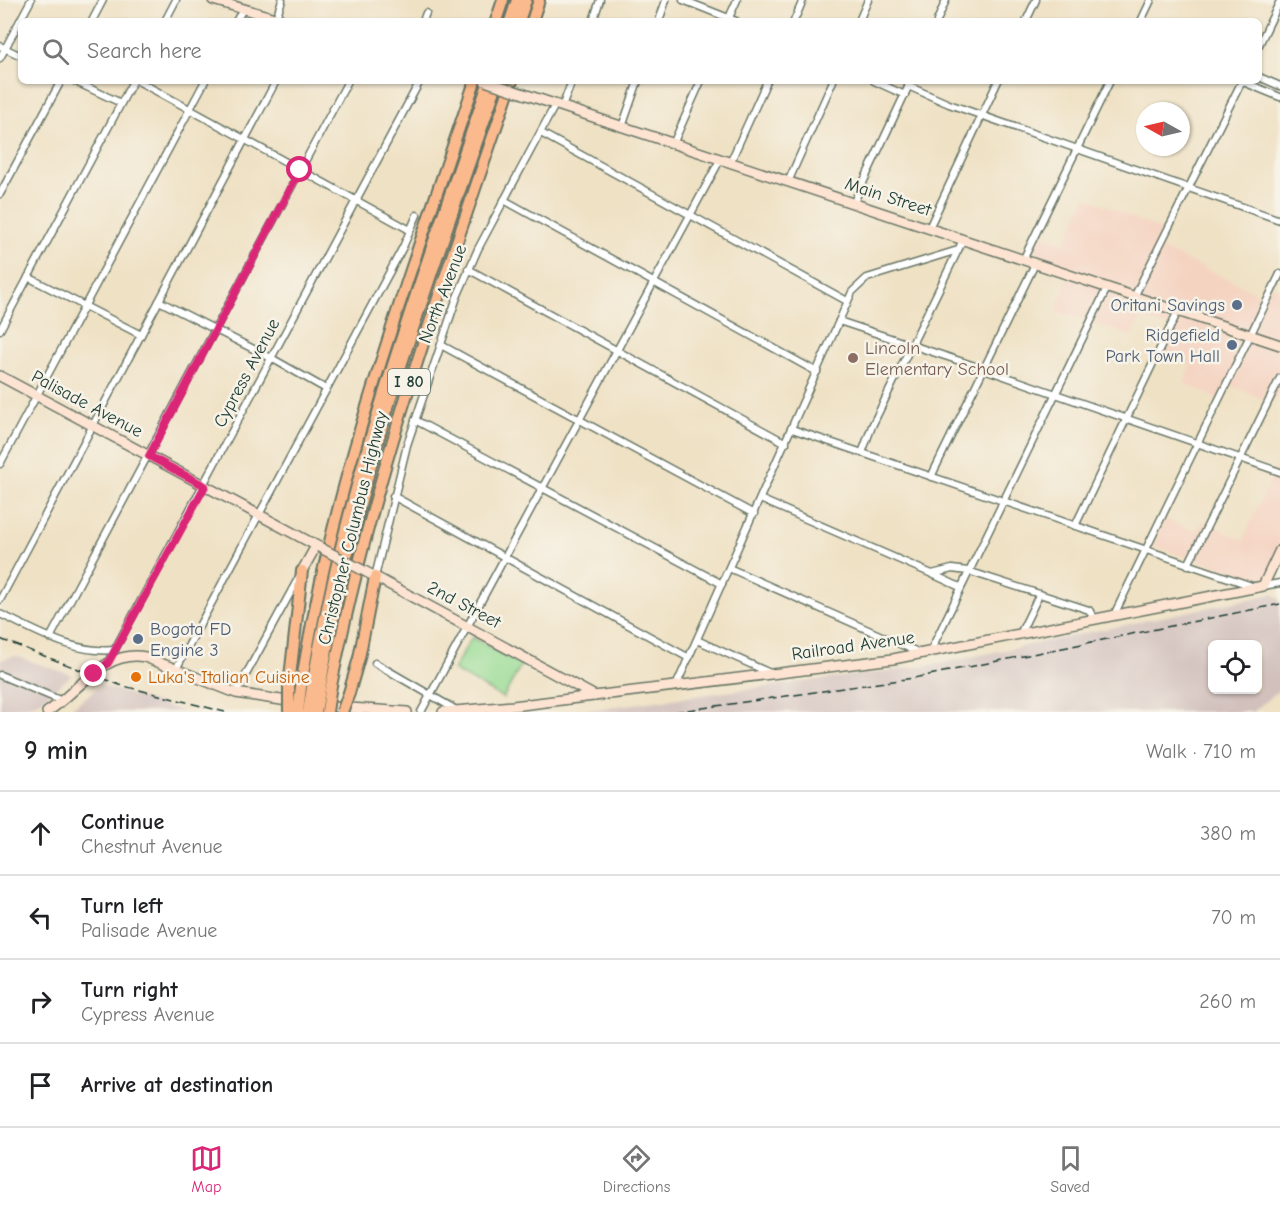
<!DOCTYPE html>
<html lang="en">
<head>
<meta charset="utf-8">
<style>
	body { margin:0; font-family:"Comic Neue",sans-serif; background:#f6f6f6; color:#202124 }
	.controls { position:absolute; right:18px; bottom:18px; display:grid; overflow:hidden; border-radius:9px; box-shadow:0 2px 4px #0004 }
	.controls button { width:54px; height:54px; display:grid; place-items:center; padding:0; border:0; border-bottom:2px solid #e0e0e0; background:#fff; color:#202124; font:30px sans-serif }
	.compass { position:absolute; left:1136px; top:102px; width:54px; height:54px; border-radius:50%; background:#fff; box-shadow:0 2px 4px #0004; rotate:278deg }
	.stop { position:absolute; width:18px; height:18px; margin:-14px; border:4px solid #db2777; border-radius:50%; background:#fff }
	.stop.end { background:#db2777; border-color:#fff; box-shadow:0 2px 6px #0008 }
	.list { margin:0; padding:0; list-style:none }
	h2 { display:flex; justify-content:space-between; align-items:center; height:78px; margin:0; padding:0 24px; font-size:26px }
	h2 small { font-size:20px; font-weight:400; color:#757577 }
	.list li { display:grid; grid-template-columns:39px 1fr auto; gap:18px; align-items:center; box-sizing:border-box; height:84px; padding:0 24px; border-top:2px solid #e0e0e0 }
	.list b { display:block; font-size:22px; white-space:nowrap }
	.list p { margin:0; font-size:20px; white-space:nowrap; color:#757577 }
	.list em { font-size:20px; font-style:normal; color:#757577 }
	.icon { flex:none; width:33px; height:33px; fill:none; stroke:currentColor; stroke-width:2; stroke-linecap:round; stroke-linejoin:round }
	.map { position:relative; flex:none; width:1280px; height:712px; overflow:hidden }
	.search { position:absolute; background:#fff; box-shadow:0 2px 4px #0004; left:18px; right:18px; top:18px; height:66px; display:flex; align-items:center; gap:15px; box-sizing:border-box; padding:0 21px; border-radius:9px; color:#757577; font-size:22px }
	.sheet { height:414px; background:#fff }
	nav { display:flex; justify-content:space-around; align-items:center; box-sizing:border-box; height:84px; border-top:2px solid #e0e0e0; background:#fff; font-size:16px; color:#757577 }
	nav a { display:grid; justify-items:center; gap:3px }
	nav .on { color:#db2777 }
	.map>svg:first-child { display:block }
	.built { fill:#f5d3c1 }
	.industrial { fill:#d1c0bc; fill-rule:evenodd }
	.green { fill:#99dc94; stroke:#5c8c64; stroke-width:1.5 }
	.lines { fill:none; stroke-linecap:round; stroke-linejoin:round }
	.street-casing { stroke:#687666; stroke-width:9 }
	.secondary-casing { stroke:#687666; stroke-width:12 }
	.highway-casing { stroke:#687666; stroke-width:14 }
	.street { stroke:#fff; stroke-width:6 }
	.secondary { stroke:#fde3d1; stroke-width:9 }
	.highway { stroke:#fbba8d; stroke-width:10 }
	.rail { stroke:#1f3d34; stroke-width:1.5; stroke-dasharray:9 4.5; stroke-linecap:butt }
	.secondary-bridge-casing { stroke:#687666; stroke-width:12; stroke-linecap:butt }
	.highway-bridge-casing { stroke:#687666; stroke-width:14; stroke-linecap:butt }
	.secondary-bridge { stroke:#fde3d1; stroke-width:9 }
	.highway-bridge { stroke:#fbba8d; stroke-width:10 }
	.route { stroke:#db2777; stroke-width:8 }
	.service-dot { fill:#5c6f8a; stroke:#f7f3e8; stroke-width:2 }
	.education-dot { fill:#8d6e63; stroke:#f7f3e8; stroke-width:2 }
	.food-dot { fill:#e8710a; stroke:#f7f3e8; stroke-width:2 }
	.labels { text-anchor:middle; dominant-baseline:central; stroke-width:5; stroke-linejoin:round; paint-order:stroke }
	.shield { fill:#f7f3e8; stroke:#60746a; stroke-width:1.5 }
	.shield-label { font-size:16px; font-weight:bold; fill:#1f3d34 }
	.street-label { font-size:18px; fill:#1f3d34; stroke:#f7f3e8 }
	.service-label { font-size:18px; fill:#4e5e75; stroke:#f7f3e8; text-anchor:end }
	.education-label { font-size:18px; fill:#785e54; stroke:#f7f3e8; text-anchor:start }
	.food-label { font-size:18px; fill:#c56008; stroke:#f7f3e8; text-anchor:start }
</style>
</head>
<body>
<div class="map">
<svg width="1280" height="712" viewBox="0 0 1280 712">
	<rect width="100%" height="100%" fill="#f7f3e8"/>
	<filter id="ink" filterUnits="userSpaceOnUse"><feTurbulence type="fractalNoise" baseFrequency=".0167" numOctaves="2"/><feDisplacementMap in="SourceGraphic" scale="12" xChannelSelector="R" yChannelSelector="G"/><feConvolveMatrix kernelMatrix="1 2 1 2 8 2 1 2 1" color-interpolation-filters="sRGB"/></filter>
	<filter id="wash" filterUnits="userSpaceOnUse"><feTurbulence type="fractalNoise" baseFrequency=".008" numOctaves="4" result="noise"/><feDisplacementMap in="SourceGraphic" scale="24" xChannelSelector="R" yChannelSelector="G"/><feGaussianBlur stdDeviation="1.35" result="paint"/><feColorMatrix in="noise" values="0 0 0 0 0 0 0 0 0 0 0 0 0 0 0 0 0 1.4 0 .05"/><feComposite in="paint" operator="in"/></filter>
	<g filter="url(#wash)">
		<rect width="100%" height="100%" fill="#efe1c4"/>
		<g class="built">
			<path d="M1086,197L1161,230L1156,246L1264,296L1269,285L1280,289V388L1273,403L1231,386L1223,401L1184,383L1192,364L1165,352L1175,329L1140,318L1132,336L1056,311L1070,270L1031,257L1041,234L1065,244Z"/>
			<path d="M1280,457L1279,585L1154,547L1164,519L1196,532L1202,521L1243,540Z"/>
		</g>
		<g class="industrial">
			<path d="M1273,594L1280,600V689L1253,712H573L933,665ZM1212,644H1258V690H1212Z"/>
			<path d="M15,656L72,675L37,703L0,712V660Z"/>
			<path d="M101,685L184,712H67Z"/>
		</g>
		<path class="green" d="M472,637L521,665L503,698L453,670Z"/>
	</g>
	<g filter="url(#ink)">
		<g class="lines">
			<g class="street-casing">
				<g id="street">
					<path d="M683,0L736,21"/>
					<path d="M276,18L282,0"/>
					<path d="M728,20L737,0"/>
					<path d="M92,21L103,0"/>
					<path d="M165,21L176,0"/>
					<path d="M236,21L243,9"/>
					<path d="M423,21L426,13"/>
					<path d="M593,21L600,0"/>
					<path d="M659,21L666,0"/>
					<path d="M794,21L803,0"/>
					<path d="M859,21L868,0"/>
					<path d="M937,21L946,0"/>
					<path d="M1026,21L1036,0"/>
					<path d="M1141,21L1151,0"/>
					<path d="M1259,45L1280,1"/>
					<path d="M0,46L21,56"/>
					<path d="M0,58L31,0"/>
					<path d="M1259,77L1280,86"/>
					<path d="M74,81L121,103"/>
					<path d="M138,81L410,230"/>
					<path d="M874,81L905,95"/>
					<path d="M1241,81L1280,97"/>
					<path d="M908,86L949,104L1280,220"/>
					<path d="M562,107L572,81"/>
					<path d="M622,127L638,81"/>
					<path d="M541,133L847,301"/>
					<path d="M673,144L701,81"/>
					<path d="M730,163L767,81"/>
					<path d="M788,182L833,81"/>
					<path d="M0,194L61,81"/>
					<path d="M504,200L817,372"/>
					<path d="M853,204L911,81"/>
					<path d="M929,228L998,81"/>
					<path d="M1023,260L1110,81"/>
					<path d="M468,269L786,443"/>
					<path d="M28,277L141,335"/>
					<path d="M1134,297L1242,81"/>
					<path d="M159,301L273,359L326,389"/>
					<path d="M839,321L984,369L1280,472"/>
					<path d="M0,330L133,81"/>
					<path d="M441,345L754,514"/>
					<path d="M415,420L722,584"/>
					<path d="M792,429L1255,587"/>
					<path d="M862,453L872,426L963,240"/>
					<path d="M0,464L205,81"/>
					<path d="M931,477L1035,264"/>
					<path d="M393,496L689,658"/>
					<path d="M760,499L932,574L952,569L968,571L1089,610L1095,619"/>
					<path d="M1075,526L1178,311"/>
					<path d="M1188,565L1280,378"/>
					<path d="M729,568L920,653"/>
					<path d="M932,574L960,587"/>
					<path d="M375,577L407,445L457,297L478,249L555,105"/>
					<path d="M1263,586L1280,583"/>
					<path d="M0,600L276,81"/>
					<path d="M0,614C37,631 73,654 115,650"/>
					<path d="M1114,615L1280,274"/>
					<path d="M1020,634L1039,595"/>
					<path d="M50,638L348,81"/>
					<path d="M697,640L770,673"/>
					<path d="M930,652L1107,288"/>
					<path d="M108,662L420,81"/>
					<path d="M375,663L458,711"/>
					<path d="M176,669L403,247L417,215"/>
					<path d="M0,675L62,701"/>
					<path d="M676,686L852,292L867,278L958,250"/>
					<path d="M236,693L299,577"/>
					<path d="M421,712L720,160"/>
				</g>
			</g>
			<g class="secondary-casing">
				<g id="secondary">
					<path d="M213,0L285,21"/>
					<path d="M524,94L1280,345"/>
					<path d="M0,376L319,547"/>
					<path d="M302,571L316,546"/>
					<path d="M370,574L595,696"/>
					<path d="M322,706L407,712"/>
					<path d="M47,712C77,693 104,649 145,657L236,693L294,702"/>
					<path d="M443,712L513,706L893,659L1263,586L1280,550"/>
				</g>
			</g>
			<g class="highway-casing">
				<g id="highway">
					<path d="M496,21L503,0"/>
					<path d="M510,21L517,0"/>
					<path d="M519,21L526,0"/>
					<path d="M532,21L539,0"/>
					<path d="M289,686L302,571"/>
					<path d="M301,687C333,478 408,281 475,81"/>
					<path d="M312,688C346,479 421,281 489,81"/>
					<path d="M320,689C354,480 429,281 498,81"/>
					<path d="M330,691C371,481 443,282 512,81"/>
					<path d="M349,693L359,658L375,577"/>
				</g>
			</g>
			<use href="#street" class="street"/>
			<use href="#secondary" class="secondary"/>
			<use href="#highway" class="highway"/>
			<g class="rail">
				<path d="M0,639L120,685L225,712"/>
				<path d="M674,712L914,678L1280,604"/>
			</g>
			<g class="secondary-bridge-casing">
				<g id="secondary-bridge">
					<path d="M485,81L524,94"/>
					<path d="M319,547L368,573"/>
				</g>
			</g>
			<g class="highway-bridge-casing">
				<g id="highway-bridge">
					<path d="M289,712V686"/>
					<path d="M298,712L301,687"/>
					<path d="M308,712L312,688"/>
					<path d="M316,712L320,689"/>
					<path d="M327,712L330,691"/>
					<path d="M342,712L349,693"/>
				</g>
			</g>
			<use href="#secondary-bridge" class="secondary-bridge"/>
			<use href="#highway-bridge" class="highway-bridge"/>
		</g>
	</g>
	<g class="lines" filter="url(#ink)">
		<path class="route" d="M94,674L108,663L205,486L149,456L300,170"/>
	</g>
	<g class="service-dot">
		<circle cx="1237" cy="305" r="6"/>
		<circle cx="1232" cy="345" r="6"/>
		<circle cx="138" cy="639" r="6"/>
	</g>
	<circle class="education-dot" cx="853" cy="358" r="6"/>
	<circle class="food-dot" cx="136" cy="677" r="6"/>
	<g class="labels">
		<rect class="shield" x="388" y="369" width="42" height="26" rx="4.5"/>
		<g class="shield-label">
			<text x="409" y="382">I 80</text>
		</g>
		<g class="street-label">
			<text transform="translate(888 197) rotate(18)">Main Street</text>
			<text transform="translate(443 294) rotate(-69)">North Avenue</text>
			<text transform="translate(247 373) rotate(-62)">Cypress Avenue</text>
			<text transform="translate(87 404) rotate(28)">Palisade Avenue</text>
			<text transform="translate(353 528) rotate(-76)">Christopher Columbus Highway</text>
			<text transform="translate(464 605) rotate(28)">2nd Street</text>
			<text transform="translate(853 646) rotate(-8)">Railroad Avenue</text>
		</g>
		<g class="service-label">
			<text x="1225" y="305">Oritani Savings</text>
			<text x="1220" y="335">Ridgefield<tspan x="1220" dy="21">Park Town Hall</tspan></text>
			<text x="150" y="629" text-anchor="start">Bogota FD<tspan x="150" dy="21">Engine 3</tspan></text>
		</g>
		<g class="education-label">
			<text x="865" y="348">Lincoln<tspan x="865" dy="21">Elementary School</tspan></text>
		</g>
		<g class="food-label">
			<text x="148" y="677">Luka's Italian Cuisine</text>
		</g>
	</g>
</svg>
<div class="controls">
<button><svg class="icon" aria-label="locate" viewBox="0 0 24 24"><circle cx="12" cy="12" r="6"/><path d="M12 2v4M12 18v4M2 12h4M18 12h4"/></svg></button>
</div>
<svg class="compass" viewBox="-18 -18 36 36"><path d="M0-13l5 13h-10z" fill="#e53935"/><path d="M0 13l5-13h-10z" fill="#757577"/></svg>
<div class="stop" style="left:300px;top:170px"></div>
<div class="stop end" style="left:94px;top:674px"></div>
<div class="search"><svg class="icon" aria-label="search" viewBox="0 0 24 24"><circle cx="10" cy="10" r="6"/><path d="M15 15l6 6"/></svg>Search here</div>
</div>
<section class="sheet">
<h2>9 min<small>Walk · 710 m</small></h2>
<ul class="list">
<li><svg class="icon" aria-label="ahead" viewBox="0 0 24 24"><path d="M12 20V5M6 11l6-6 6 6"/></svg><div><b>Continue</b><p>Chestnut Avenue</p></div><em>380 m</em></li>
<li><svg class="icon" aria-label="left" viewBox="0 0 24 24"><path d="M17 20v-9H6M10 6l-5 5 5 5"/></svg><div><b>Turn left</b><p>Palisade Avenue</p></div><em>70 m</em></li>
<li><svg class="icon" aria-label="right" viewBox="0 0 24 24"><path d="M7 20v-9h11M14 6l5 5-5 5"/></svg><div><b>Turn right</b><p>Cypress Avenue</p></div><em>260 m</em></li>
<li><svg class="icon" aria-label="arrive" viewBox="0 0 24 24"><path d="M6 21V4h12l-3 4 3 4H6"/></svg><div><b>Arrive at destination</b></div></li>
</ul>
</section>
<nav>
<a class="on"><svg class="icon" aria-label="map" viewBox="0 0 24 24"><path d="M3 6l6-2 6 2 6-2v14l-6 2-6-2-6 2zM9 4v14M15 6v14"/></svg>Map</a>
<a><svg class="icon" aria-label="directions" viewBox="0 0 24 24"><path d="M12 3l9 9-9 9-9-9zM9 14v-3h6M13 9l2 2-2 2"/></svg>Directions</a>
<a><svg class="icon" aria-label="saved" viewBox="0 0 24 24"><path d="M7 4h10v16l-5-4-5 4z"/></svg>Saved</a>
</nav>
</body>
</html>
